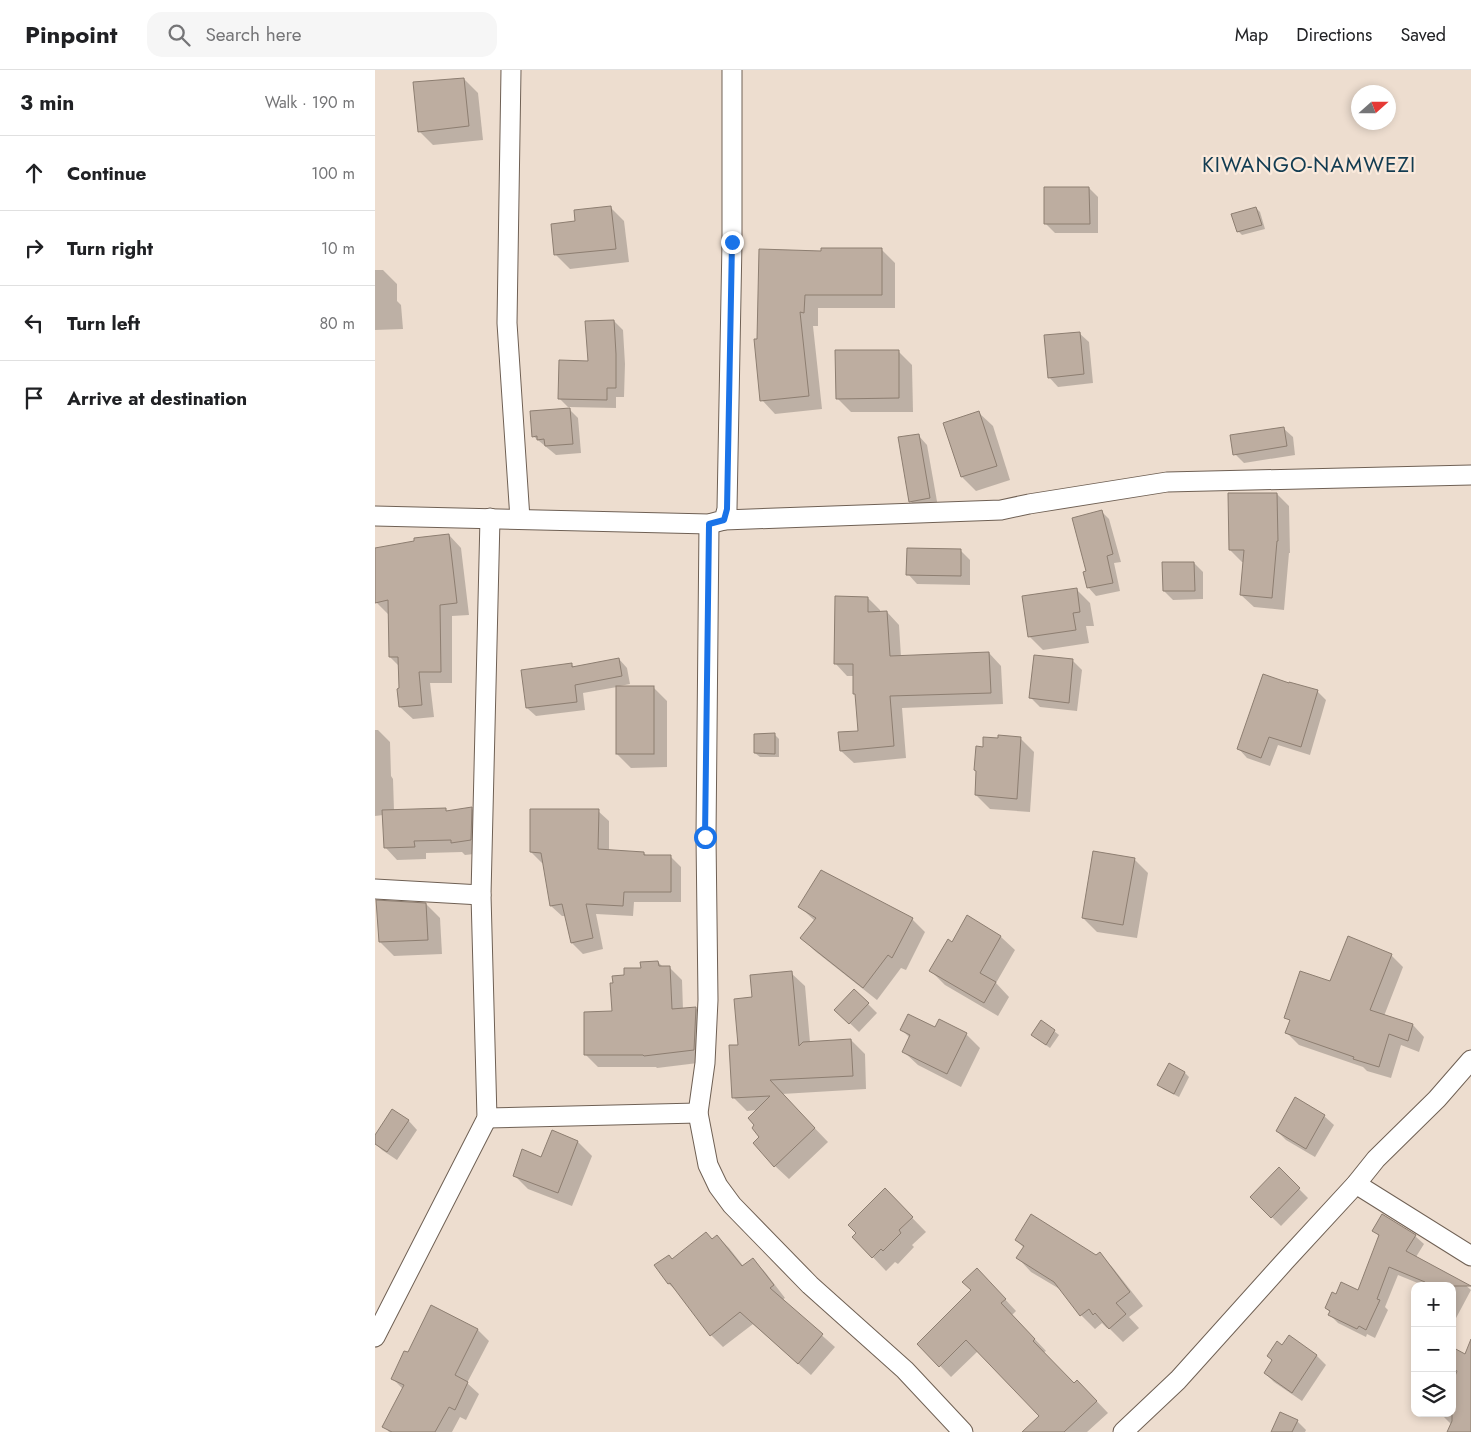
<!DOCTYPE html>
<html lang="en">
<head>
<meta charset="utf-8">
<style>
	body { margin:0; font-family:Jost,sans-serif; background:#f6f6f6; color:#202124 }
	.controls { position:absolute; right:15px; bottom:15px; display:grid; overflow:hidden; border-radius:10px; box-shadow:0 2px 8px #0003 }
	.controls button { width:45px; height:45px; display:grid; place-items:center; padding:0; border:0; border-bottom:1px solid #e0e0e0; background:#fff; color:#202124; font:25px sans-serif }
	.compass { position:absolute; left:976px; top:15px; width:45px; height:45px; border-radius:50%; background:#fff; box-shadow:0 2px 8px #0003; rotate:69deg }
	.stop { position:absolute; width:15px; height:15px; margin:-11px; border:4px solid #1a73e8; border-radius:50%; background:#fff }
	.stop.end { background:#1a73e8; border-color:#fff; box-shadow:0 1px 5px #0008 }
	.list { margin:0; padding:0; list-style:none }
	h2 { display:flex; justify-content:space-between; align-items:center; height:65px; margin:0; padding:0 20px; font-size:21px }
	h2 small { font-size:16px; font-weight:400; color:#757577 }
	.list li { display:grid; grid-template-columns:32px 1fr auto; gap:15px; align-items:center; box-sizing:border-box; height:75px; padding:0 20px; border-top:1px solid #e0e0e0 }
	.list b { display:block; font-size:19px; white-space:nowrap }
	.list em { font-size:16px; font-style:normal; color:#757577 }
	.icon { flex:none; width:28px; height:28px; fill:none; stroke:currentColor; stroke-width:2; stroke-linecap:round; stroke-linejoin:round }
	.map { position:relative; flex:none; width:1096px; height:1362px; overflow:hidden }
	header { display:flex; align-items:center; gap:30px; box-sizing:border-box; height:70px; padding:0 25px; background:#fff; border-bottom:1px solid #e0e0e0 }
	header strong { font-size:24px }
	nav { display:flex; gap:28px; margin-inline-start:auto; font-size:18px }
	.search { width:350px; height:45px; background:#f6f6f6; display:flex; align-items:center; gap:12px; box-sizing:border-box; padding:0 18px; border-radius:15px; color:#757577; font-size:19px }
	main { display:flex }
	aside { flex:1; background:#fff }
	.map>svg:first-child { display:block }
	.shadow { fill:#0003 }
	.building { fill:#bdada0; stroke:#8d7e71 }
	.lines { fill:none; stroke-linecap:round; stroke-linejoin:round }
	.minor-casing { stroke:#6f6054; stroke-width:21 }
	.minor { stroke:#fff; stroke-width:19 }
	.route { stroke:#1a73e8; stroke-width:6 }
	.labels { text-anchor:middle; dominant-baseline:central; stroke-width:4.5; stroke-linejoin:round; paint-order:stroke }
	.quarter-label { font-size:21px; letter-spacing:1px; fill:#123c52; stroke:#fbeadc }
</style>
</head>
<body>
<header>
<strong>Pinpoint</strong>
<div class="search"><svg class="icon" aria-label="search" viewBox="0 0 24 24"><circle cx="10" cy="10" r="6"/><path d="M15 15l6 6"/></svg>Search here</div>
<nav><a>Map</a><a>Directions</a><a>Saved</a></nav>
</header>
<main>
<aside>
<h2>3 min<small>Walk · 190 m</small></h2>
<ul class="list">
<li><svg class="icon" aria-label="ahead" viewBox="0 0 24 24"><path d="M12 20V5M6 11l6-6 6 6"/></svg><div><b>Continue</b></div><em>100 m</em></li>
<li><svg class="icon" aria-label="right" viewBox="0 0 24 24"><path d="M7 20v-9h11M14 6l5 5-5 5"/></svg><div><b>Turn right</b></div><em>10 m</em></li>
<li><svg class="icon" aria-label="left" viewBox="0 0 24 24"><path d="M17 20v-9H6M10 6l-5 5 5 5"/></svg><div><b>Turn left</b></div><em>80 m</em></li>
<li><svg class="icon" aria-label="arrive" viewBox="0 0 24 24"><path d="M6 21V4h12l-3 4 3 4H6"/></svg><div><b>Arrive at destination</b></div></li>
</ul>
</aside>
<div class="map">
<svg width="1096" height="1362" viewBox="0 0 1096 1362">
	<rect width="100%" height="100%" fill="#edddcf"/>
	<g class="shadow">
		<path d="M89,9L103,23L108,70L58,75L44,61Z"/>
		<path d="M714,118L723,127V163H680L671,154Z"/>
		<path d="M235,137L249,151L254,192L195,199L181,185L201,152Z"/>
		<path d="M881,138L885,142L890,159L867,165L863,161Z"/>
		<path d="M506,179L520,193V238H443V256H438L447,339L400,344L387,330L447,182Z"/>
		<path d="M0,200H8L22,214V231L26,235L28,259L0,260Z"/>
		<path d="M239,251L248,260L250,294L249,327H241V338L193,337L184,328L214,292Z"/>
		<path d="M704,263L714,272L718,313L683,317L674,307Z"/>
		<path d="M523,281L537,295L538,342H476L462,328Z"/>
		<path d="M194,339L203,348L206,383L181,385L158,366Z"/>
		<path d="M604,343L618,356L635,410L601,421L587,407Z"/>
		<path d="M908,358L918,367L920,385L869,393L860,384Z"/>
		<path d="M543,365L552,375L563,437L544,440L535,431Z"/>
		<path d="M902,424L914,436L915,483H914L909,540L879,537L866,525L869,492H867L855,480Z"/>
		<path d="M726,441L734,449L746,492L739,493L745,521L721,526L713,517V502Z"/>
		<path d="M74,465L86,478L94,545L77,546V613H55L59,647L38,649L25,637V597L15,587L14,545L1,532L0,524V479Z"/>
		<path d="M586,481L595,490V515L542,514L533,504Z"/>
		<path d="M819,493L828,502V529L798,530L789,521Z"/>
		<path d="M701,519L715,533L719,556H711L714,573L668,580L654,566Z"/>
		<path d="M493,528L505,540V543L512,542L524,555L526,587L614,583L626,596L628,634L527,638L531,688L479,693L466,681L484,662L479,606H472L460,593Z"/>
		<path d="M244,589L252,598L255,614L245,616L278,617L292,631V697L256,698L242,684V617L208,623L210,640L161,646L152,638L147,601L196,594L200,598Z"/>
		<path d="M698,591L707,600L702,641L665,637L656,628Z"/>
		<path d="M915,615L942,621L951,630L935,685L903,675L895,696L872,688L863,678Z"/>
		<path d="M0,660H3L15,672L16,706L18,709L19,741L70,739L72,742L96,738L109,751L108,783L90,785L87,782L51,783V789L22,790L10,777L8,745L0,746Z"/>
		<path d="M400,665L404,669V687H385L380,683Z"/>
		<path d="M645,668L659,682L655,742L615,739L601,725L609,678Z"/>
		<path d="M223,741L234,751V781L269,783L272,786H295L306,797V832H259L258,846L221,844L228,879L208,884L197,873L191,846H187L176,836L169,793H167L156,782Z"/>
		<path d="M759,789L773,803L762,868L722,862L708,848Z"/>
		<path d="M51,834L65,848L67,884L19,886L5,872Z"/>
		<path d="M425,837L537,849L550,862L531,900L526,898L502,930L440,881L427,868L440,851Z"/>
		<path d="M626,867L640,880L621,913L634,927L623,946L570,915L556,901L577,873Z"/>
		<path d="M1016,885L1028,897L1009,946L1038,955L1049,967L1044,982L1026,975L1016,1008L992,1001L988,997L924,975L912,963L916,952L911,947L956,912Z"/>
		<path d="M283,892L288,897H294L307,910L308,940L321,938L333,951L331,992L282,998L281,997H223L210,984L238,943L250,906Z"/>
		<path d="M416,903L430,916L435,972L476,970L490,984L491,1019L407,1024L453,1072L414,1109L400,1096L386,1067L381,1055L382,1040L372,1041L358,1027L364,976L379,928Z"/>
		<path d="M479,920L502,943L484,962L461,940Z"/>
		<path d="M527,960L591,964L605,978L586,1017L543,995L529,982L535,968Z"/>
		<path d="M679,961L684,965L675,978L662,969Z"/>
		<path d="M794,994L810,1003L814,1007L804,1027L788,1019L784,1014Z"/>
		<path d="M949,1046L959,1055L940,1087L911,1070L902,1061Z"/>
		<path d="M33,1050L42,1060L22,1090L7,1080L0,1073V1067Z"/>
		<path d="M203,1072L217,1086L197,1136L153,1119L139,1105L167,1088Z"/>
		<path d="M904,1099L933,1128L906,1156L876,1127Z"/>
		<path d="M510,1120L551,1162L537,1175L539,1177L523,1194L520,1192L511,1201L479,1167Z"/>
		<path d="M999,1161L1040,1166L1049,1174L1041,1187L1087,1212L1096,1220L1080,1250L1077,1248V1216H1050L1023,1205L1010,1237L1013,1240L1000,1268L992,1264L991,1267L963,1253L955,1245L956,1243L951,1238L961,1226L984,1222L1005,1167Z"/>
		<path d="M342,1166L354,1178L369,1197L378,1189L390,1202L410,1228L407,1230L460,1277L436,1305L378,1254L348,1277L336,1265L306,1225L294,1214L281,1195L298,1190L338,1170Z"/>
		<path d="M641,1170L721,1187L725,1184L738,1198L768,1236L754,1247L764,1258L748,1272L733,1257L732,1258L727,1253L720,1259L706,1245L688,1221L656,1202L643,1188L649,1178Z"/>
		<path d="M613,1211L641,1241L637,1245L671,1281L668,1283L699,1315L714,1323L733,1343L712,1362H649L665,1346L603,1281L576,1307L544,1274L597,1220Z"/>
		<path d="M57,1237L103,1260L114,1271L92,1313L104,1324L91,1350L85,1347L77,1362H14L9,1356L28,1319L18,1309L33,1284Z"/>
		<path d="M914,1267L942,1286L951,1295L927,1331L899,1312L890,1303Z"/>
		<path d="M1096,1282V1362H1074L1077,1355L1067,1345L1068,1343H1077L1083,1303L1078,1298L1093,1287Z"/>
		<path d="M922,1351L931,1360L930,1362H897Z"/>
	</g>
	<g class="building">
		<path d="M89,8L94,56L43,62L38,12Z"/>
		<path d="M669,117H714L715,154H669Z"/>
		<path d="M236,136L241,179L179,185L176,154L200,151L199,140Z"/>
		<path d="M881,137L887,155L862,162L856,144Z"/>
		<path d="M446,178H507V225H430L429,243L425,242L434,326L385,331L379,269H382L384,179L446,181Z"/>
		<path d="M239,250L241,284V318H232V330L183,329L184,290L213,291L210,251Z"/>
		<path d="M705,262L709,304L673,308L669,265Z"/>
		<path d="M460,280H524V328L461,329Z"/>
		<path d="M195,338L198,374L170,376L169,369L162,370V366L157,367L155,341Z"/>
		<path d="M604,341L622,396L586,407L568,353Z"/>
		<path d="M909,357L912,376L858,385L855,365Z"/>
		<path d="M544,364L555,428L534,432L523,367Z"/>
		<path d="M853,423H902L903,471H902L897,528L865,525L869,480H854Z"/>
		<path d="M727,440L738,484L732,486L738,513L712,518L708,502L711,501L697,448Z"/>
		<path d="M74,464L82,533L65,535L66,602H44L47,635L24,637L22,619L24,618L23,587H14L13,530L0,533V478L39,471V468Z"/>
		<path d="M532,478L586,479V506L531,505Z"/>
		<path d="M787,492H819L820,521H788Z"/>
		<path d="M702,518L705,542L698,543L701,560L653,567L647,526Z"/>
		<path d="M460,526L493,527V542L512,541L515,586L614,582L616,623L515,626L519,676L465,681L463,662L483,661L480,624H478V594H459Z"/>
		<path d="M659,585L698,589L694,633L654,628Z"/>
		<path d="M244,588L247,606L200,615L202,632L151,638L146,600L197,593V597Z"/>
		<path d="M888,604L914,613V612L943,620L926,677L894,667L886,688L862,679Z"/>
		<rect x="241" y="616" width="38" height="68"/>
		<path d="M400,663V684L379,683V664Z"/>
		<path d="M623,665L646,667L642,729L600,725L601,701L599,700L601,676L608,677V667L623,668Z"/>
		<path d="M97,737L96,770L76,773V770L39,771L40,777L9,778L7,740L71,738V741Z"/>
		<path d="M155,739H224L223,779L269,782V785H296V822H249L248,836L211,834L218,868L196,873L187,834L175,836L166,783L155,782Z"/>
		<path d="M718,781L760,788L748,855L707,848Z"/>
		<path d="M446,800L538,848L517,888L513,885L488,918L425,868L441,848L423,837Z"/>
		<path d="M1,830L51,833L53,870L4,872Z"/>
		<path d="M592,845L626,866L605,903L621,912L609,933L554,901L573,869L577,872Z"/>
		<path d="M973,866L1017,884L995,940L1038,954L1033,971L1014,964L1004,997L978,989L979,987L910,963L915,950L909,948L925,901L955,911Z"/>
		<path d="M283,891L284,896H295L297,939L321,937L319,980L269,986L268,985H209V942L237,941L235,913H238L237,906L249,905V898H266L265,892Z"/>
		<path d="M417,901L424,976L428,972L476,969L478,1006L395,1010L440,1058L399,1097L378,1073L384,1067L377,1058L379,1055L373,1048L395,1026L357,1028L354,975H363L359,929L377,927L375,905Z"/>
		<path d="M479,919L494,933L474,954L459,940Z"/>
		<path d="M533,944L560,957L564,949L592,963L572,1004L527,982L535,965L525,960Z"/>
		<path d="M666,950L680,960L671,975L656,965Z"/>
		<path d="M794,993L810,1002L799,1024L782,1015Z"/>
		<path d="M920,1027L950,1045L931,1079L901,1061Z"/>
		<path d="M17,1039L34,1050L12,1082L0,1074V1065Z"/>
		<path d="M177,1060L203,1071L183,1123L138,1106L147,1079L166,1087Z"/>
		<path d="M904,1097L925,1118L896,1148L875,1127Z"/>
		<path d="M510,1118L538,1147L524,1160L526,1163L508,1181L506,1179L497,1188L477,1167L481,1163L473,1155Z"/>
		<path d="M656,1144L721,1185L725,1182L755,1222L741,1233L751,1244L734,1259L720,1243L718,1245L714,1239L705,1246L679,1212L641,1188L649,1176L640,1170Z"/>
		<path d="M1007,1144L1041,1165L1031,1181L1096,1216H1048L1050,1212L1014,1197L1002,1229L1005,1230L991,1260L984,1256L982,1259L953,1245L955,1241L950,1238L957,1222L961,1224L966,1212L983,1220L1004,1165L997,1161Z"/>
		<path d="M331,1162L337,1169L342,1165L367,1196L378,1188L399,1215L395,1218L448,1264L423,1294L365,1242L335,1266L295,1213L293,1214L279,1195L294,1185L297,1189Z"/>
		<path d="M602,1198L631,1229L626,1233L660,1269L658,1271L699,1313L702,1310L722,1331L689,1362H647L664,1346L591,1270L564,1297L542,1274L596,1220L587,1212Z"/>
		<path d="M56,1235L103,1259L80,1305L93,1312L80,1340L74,1337L60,1362H17L7,1357L29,1315L16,1309L29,1281L33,1282Z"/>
		<path d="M914,1265L942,1285L917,1323L889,1303L897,1290L892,1286L902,1271L907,1275Z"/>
		<path d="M1096,1269V1362H1072L1077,1351V1314L1082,1301L1077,1298V1277L1090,1284Z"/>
		<path d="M905,1342L923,1350L917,1362H896Z"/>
	</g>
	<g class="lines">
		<g class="minor-casing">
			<g id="minor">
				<path d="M136,0L132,253L145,449"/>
				<path d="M0,446L334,454L349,450L352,439L357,172V0"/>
				<path d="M349,450L626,440L654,434L792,412L1096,405"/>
				<path d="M334,454L331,767L333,930L330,993L323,1043L333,1095L343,1116L357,1135L435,1215L530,1300L588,1362"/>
				<path d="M0,819L106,825"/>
				<path d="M112,1048L323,1043"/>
				<path d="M981,1114L1096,1186"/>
				<path d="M0,1267L112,1048L106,825L115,448"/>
				<path d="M748,1362L803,1310L910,1191L981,1114L1001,1089L1062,1029L1096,990"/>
			</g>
		</g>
		<use href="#minor" class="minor"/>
	</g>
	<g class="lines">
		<path class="route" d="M330,767L334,454L349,450L352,439L357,172"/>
	</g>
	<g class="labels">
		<g class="quarter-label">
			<text x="934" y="95">KIWANGO-NAMWEZI</text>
		</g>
	</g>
</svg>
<div class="controls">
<button>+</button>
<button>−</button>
<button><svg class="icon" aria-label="layers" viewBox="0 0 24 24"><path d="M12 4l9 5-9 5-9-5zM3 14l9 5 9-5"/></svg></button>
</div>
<svg class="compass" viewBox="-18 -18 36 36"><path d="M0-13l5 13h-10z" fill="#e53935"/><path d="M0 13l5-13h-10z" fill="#757577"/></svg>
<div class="stop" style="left:330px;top:767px"></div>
<div class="stop end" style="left:357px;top:172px"></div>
</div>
</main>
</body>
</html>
